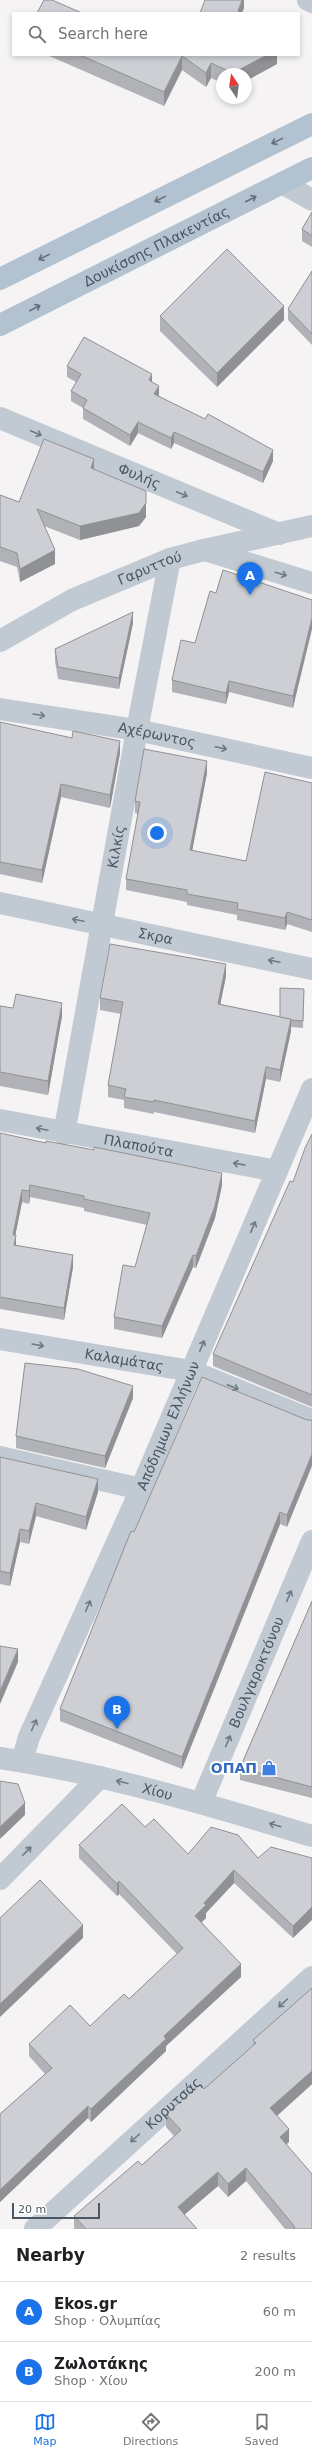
<!DOCTYPE html>
<html lang="en">
<head>
<meta charset="utf-8">
<style>
	body { margin:0; font-family:"DejaVu Sans",sans-serif; background:#f6f6f6; color:#202124 }
	.compass { position:absolute; left:216px; top:68px; width:36px; height:36px; border-radius:50%; background:#fff; box-shadow:0 2px 6px #0003; rotate:347deg }
	.scale { position:absolute; left:12px; bottom:10px; width:88px; box-sizing:border-box; padding-left:4px; border:2px solid #4a5661; border-top:0; font-size:11px; line-height:14px; white-space:nowrap; color:#4a5661; -webkit-text-stroke:3px #fff; paint-order:stroke }
	.you { position:absolute; left:157px; top:833px; width:14px; height:14px; margin:-10px; border:3px solid #fff; border-radius:50%; background:#1a73e8; box-shadow:0 0 0 6px #1a73e833 }
	.badge { display:grid; place-items:center; width:26px; height:26px; border-radius:50%; background:#1a73e8; color:#fff; font-size:13px; font-weight:700 }
	.pin { position:absolute; translate:-50% -33px; filter:drop-shadow(0 1px 2px #0008) }
	.pin::after { content:''; position:absolute; top:21px; width:14px; height:12px; background:inherit; clip-path:polygon(0 0,100% 0,50% 100%) }
	.list { margin:0; padding:0; list-style:none }
	h2 { display:flex; justify-content:space-between; align-items:center; height:52px; margin:0; padding:0 16px; font-size:17px }
	h2 small { font-size:13px; font-weight:400; color:#757577 }
	.list li { display:grid; grid-template-columns:26px 1fr auto; gap:12px; align-items:center; box-sizing:border-box; height:60px; padding:0 16px; border-top:1px solid #e0e0e0 }
	.list b { display:block; font-size:15px; white-space:nowrap }
	.list p { margin:0; font-size:13px; white-space:nowrap; color:#757577 }
	.list em { font-size:13px; font-style:normal; color:#757577 }
	.icon { flex:none; width:22px; height:22px; fill:none; stroke:currentColor; stroke-width:2; stroke-linecap:round; stroke-linejoin:round }
	.map { position:relative; flex:none; width:312px; height:2229px; overflow:hidden }
	.search { position:absolute; background:#fff; box-shadow:0 2px 6px #0003; left:12px; right:12px; top:12px; height:44px; display:flex; align-items:center; gap:10px; box-sizing:border-box; padding:0 14px; border-radius:0px; color:#757577; font-size:15px }
	.sheet { height:172px; background:#fff }
	nav { display:flex; justify-content:space-around; align-items:center; box-sizing:border-box; height:56px; border-top:1px solid #e0e0e0; background:#fff; font-size:11px; color:#757577 }
	nav a { display:grid; justify-items:center; gap:2px }
	nav .on { color:#1a73e8 }
	.map>svg:first-child { display:block }
	.lines { fill:none; stroke-linecap:round; stroke-linejoin:round }
	.minor { stroke:#c1cad2; stroke-width:22 }
	.major { stroke:#b3c2d1; stroke-width:22 }
	.wall { fill:#b0b2b7 }
	.shaded-wall { fill:#909195 }
	.building { fill:#cdcfd5; stroke:#909195 }
	.oneway { stroke:#64717d }
	.oneway2 { stroke:#6e7983 }
	.labels { text-anchor:middle; dominant-baseline:central; stroke-width:4; stroke-linejoin:round; paint-order:stroke }
	.street-label { font-size:14px; fill:#4a5661; stroke:#fff }
	.shop-label { font-size:14px; font-weight:bold; fill:#366cbe; stroke:#fff; text-anchor:end }
</style>
</head>
<body>
<div class="map">
<svg width="312" height="2229" viewBox="0 0 312 2229">
	<rect width="100%" height="100%" fill="#f5f3f3"/>
	<g class="lines">
		<g class="minor">
			<path d="M308,0L312,2"/>
			<path d="M282,183L312,200"/>
			<path id="s1" d="M0,418L279,534"/>
			<path d="M205,550L312,583"/>
			<path id="s2" d="M0,641L72,600L170,559L204,550L312,526"/>
			<path id="s3" d="M0,709L137,730L312,768"/>
			<path id="s4" d="M0,903L312,969"/>
			<path id="s5" d="M0,1120L277,1171"/>
			<path id="s6" d="M64,1134L137,730L170,559"/>
			<path id="s7" d="M0,1339L191,1371L312,1420"/>
			<path d="M0,1457L141,1489"/>
			<path id="s8" d="M0,1758C106,1774 209,1805 312,1836"/>
			<path id="s9" d="M22,1761L29,1737L141,1489L312,1089"/>
			<path id="s10" d="M201,1803L312,1541"/>
			<path d="M0,1879L100,1777"/>
			<path id="s11" d="M35,2229L312,1977"/>
		</g>
		<g class="major">
			<path d="M0,279L312,124"/>
			<path id="s12" d="M0,325L312,168"/>
		</g>
	</g>
	<g class="wall">
		<path d="M47,55H179L182,56L277,55V64L246,81V74H222V83L211,78L206,87L182,70L164,106Z"/>
		<path d="M312,212V247L302,241V229Z"/>
		<path d="M312,271V345L288,320V309Z"/>
		<path d="M160,316L284,320L217,387L160,331Z"/>
		<path d="M67,366L152,382L159,396L273,461L263,483L174,443L171,449L138,433L130,446L83,419V408L71,401V391L76,382L67,377Z"/>
		<path d="M94,469L146,517L139,526L80,540L44,526L55,564L20,582L17,567L0,561V495L19,502Z"/>
		<path d="M216,593L312,600L293,708L229,692L226,704L172,692V680L195,643Z"/>
		<path d="M133,623L119,689L58,679L55,661V649Z"/>
		<path d="M0,722L120,753L110,808L61,797L42,883L0,874Z"/>
		<path d="M207,773L192,851L246,861L312,783V932L287,924L285,930L237,920V915L187,905V902L126,890V879L138,814L135,813V801Z"/>
		<path d="M226,976L220,1004L280,1017L304,989L303,1028L291,1027V1031L280,1082L266,1079L255,1133L154,1112V1114L124,1108V1100L108,1097V1085L121,1014L100,1010V998Z"/>
		<path d="M0,1006L62,1016L48,1095L0,1086Z"/>
		<path d="M0,1133L222,1185L215,1218L196,1268L193,1267L162,1338L114,1329V1317L135,1267L147,1225L84,1211V1208L30,1197L29,1204L22,1202L15,1235L16,1245L73,1267L64,1320L0,1309Z"/>
		<path d="M312,1134V1407L213,1366V1354L293,1182Z"/>
		<path d="M133,1398L105,1468L16,1448V1436Z"/>
		<path d="M307,1420L287,1527L280,1524L182,1769L60,1721V1709L134,1532Z"/>
		<path d="M0,1457L98,1492L86,1530L36,1516L29,1544L20,1542L10,1586L0,1584Z"/>
		<path d="M312,1601V1798L240,1780V1768Z"/>
		<path d="M145,1827L188,1854L258,1858H312L293,1938L234,1883L206,1913V1918L202,1922L241,1977L166,2046V2051L91,2122L88,2118L0,2202V2114L45,2074L29,2056V2044L90,2026L129,1999L177,1954L119,1894L117,1896L79,1858V1845Z"/>
		<path d="M312,1988V2084L277,2116L289,2142L286,2144L312,2229H285L246,2181L228,2197L218,2186L184,2215L197,2229H74V2216L142,2165L174,2136L166,2127V2114L204,2089L253,2046V2040Z"/>
	</g>
	<g class="shaded-wall">
		<path d="M242,0H244V8L242,13H238V11Z"/>
		<path d="M267,55H277V64L246,81V74H233V73Z"/>
		<path d="M182,56V70L164,106V92Z"/>
		<path d="M211,63V78L206,87V73Z"/>
		<path d="M284,306V320L217,387V373Z"/>
		<path d="M152,374V385L149,380Z"/>
		<path d="M159,386V397L154,394Z"/>
		<path d="M138,422V433L130,446V435Z"/>
		<path d="M174,432V443L171,449V438Z"/>
		<path d="M273,450V461L263,483V472Z"/>
		<path d="M94,459V473L91,468Z"/>
		<path d="M146,503V517L139,526L80,540V526Z"/>
		<path d="M55,550V564L20,582V569Z"/>
		<path d="M133,612V623L119,689V678Z"/>
		<path d="M312,618V629L293,708V696Z"/>
		<path d="M229,681V692L226,704V693Z"/>
		<path d="M120,741V753L110,808V795Z"/>
		<path d="M207,761V773L190,862V850Z"/>
		<path d="M61,784V797L42,883V870Z"/>
		<path d="M287,912V924L285,930V918Z"/>
		<path d="M226,964V976L218,1016V1004Z"/>
		<path d="M62,1003V1016L48,1095V1081Z"/>
		<path d="M291,1019V1031L280,1082V1070Z"/>
		<path d="M266,1067V1079L255,1133V1121Z"/>
		<path d="M222,1173V1185L215,1218L196,1268V1256Z"/>
		<path d="M30,1185V1197L29,1204V1191Z"/>
		<path d="M22,1190V1202L13,1247V1235Z"/>
		<path d="M16,1235V1247L14,1245Z"/>
		<path d="M73,1255V1267L64,1320V1308Z"/>
		<path d="M193,1255V1267L162,1338V1326Z"/>
		<path d="M133,1386V1398L105,1468V1456Z"/>
		<path d="M312,1454V1466L287,1527V1515Z"/>
		<path d="M98,1479V1492L86,1530V1517Z"/>
		<path d="M36,1503V1516L29,1544V1531Z"/>
		<path d="M280,1512V1524L182,1769V1757Z"/>
		<path d="M20,1529V1542L10,1586V1573Z"/>
		<path d="M18,1649V1662L0,1704V1691Z"/>
		<path d="M25,1803V1815L0,1839V1827Z"/>
		<path d="M234,1870V1883L206,1913V1918L195,1928V1916L204,1903Z"/>
		<path d="M119,1881V1894L117,1896V1884Z"/>
		<path d="M312,1907V1920L293,1938V1926Z"/>
		<path d="M83,1925V1938L0,2017V2004Z"/>
		<path d="M241,1964V1977L166,2046V2051L91,2122V2109L164,2036Z"/>
		<path d="M312,2071V2084L270,2122V2108Z"/>
		<path d="M88,2106V2118L0,2202V2190Z"/>
		<path d="M289,2129V2142L280,2150V2137Z"/>
		<path d="M246,2168V2181L228,2197V2184Z"/>
		<path d="M218,2172V2186L178,2220V2207Z"/>
	</g>
	<g class="building">
		<path d="M44,0H52L82,13H37Z"/>
		<path d="M205,0H242L238,11L242,13H200Z"/>
		<path d="M80,55H179L182,56L164,92Z"/>
		<path d="M182,55H267L233,73L211,63L206,73L182,56Z"/>
		<path d="M312,212V236L302,229Z"/>
		<path d="M227,249L284,306L217,373L160,316Z"/>
		<path d="M312,271V334L288,309Z"/>
		<path d="M84,337L152,374L149,380L159,386L154,394L205,419L208,414L273,450L263,472L174,432L171,438L138,422L130,435L83,408L87,400L71,391L81,374L67,366Z"/>
		<path d="M44,439L94,459L91,468L146,491V503L139,513L80,526L37,509L55,550L20,569L17,553L0,547V495L19,502Z"/>
		<path d="M223,570L312,600V618L293,696L229,681L226,693L172,680L181,640L195,643L210,591L216,593Z"/>
		<path d="M133,612L119,678L58,667L55,649Z"/>
		<path d="M0,722L72,738L73,731L120,741L110,795L61,784L42,870L0,862Z"/>
		<path d="M144,749L207,761L190,850L246,861L265,772L312,783V920L287,912L285,918L237,909L238,903L187,894V890L126,879L140,802L135,801Z"/>
		<path d="M110,944L226,964L218,1004L291,1019L280,1070L266,1067L255,1121L154,1100V1102L124,1097L126,1089L108,1085L123,1002L100,998Z"/>
		<path d="M280,988L304,989L303,1021L291,1020V1019L280,1017Z"/>
		<path d="M16,994L62,1003L48,1081L0,1072V1006L13,1008Z"/>
		<path d="M0,1133L46,1143V1141L94,1150V1147L222,1173L215,1206L196,1256L193,1255L162,1326L114,1317L123,1265L135,1267L150,1213L84,1199V1196L30,1185L29,1191L22,1190L13,1235H16L14,1245L73,1255L64,1308L0,1297Z"/>
		<path d="M312,1134V1395L213,1354L290,1181L293,1182L305,1148Z"/>
		<path d="M25,1363L78,1369L133,1386L105,1456L16,1436Z"/>
		<path d="M202,1377L307,1420H312V1454L287,1515L280,1512L182,1757L60,1709L131,1531L134,1532Z"/>
		<path d="M0,1457L98,1479L86,1517L36,1503L29,1531L20,1529L10,1573L0,1571Z"/>
		<path d="M312,1601V1787L240,1768Z"/>
		<path d="M0,1646L18,1649L0,1691Z"/>
		<path d="M0,1781L18,1784L25,1803L0,1827Z"/>
		<path d="M122,1804L145,1827L154,1819L188,1854L211,1827L238,1835L258,1858L271,1847L312,1858V1907L293,1926L234,1870L204,1903L206,1905L195,1916L241,1964L164,2036L166,2039L91,2109L88,2106L0,2190V2114L52,2068L29,2044L70,2005L90,2026L124,1994L129,1999L183,1948L119,1881L117,1884L79,1845Z"/>
		<path d="M40,1880L83,1925L0,2004V1918Z"/>
		<path d="M312,1988V2071L270,2108L289,2129L280,2137L312,2174V2229H293L295,2227L246,2168L228,2184L218,2172L178,2207L197,2229H86L74,2216L138,2161L142,2165L181,2130L166,2114L200,2084L204,2089L256,2043L253,2040Z"/>
	</g>
	<defs><path id="oneway-shaft" d="M-6 0H5M1.5-3L5.5 0L1.5 3" fill="none" stroke-width="1.6" stroke-linecap="round" stroke-linejoin="round"/></defs>
	<g class="oneway">
		<use href="#oneway-shaft" transform="translate(277 141) rotate(154)"/>
		<use href="#oneway-shaft" transform="translate(160 199) rotate(154)"/>
		<use href="#oneway-shaft" transform="translate(251 199) rotate(-27)"/>
		<use href="#oneway-shaft" transform="translate(44 257) rotate(154)"/>
		<use href="#oneway-shaft" transform="translate(35 308) rotate(-27)"/>
	</g>
	<g class="oneway2">
		<use href="#oneway-shaft" transform="translate(36 433) rotate(23)"/>
		<use href="#oneway-shaft" transform="translate(182 494) rotate(23)"/>
		<use href="#oneway-shaft" transform="translate(281 574) rotate(17)"/>
		<use href="#oneway-shaft" transform="translate(39 715) rotate(9)"/>
		<use href="#oneway-shaft" transform="translate(221 748) rotate(12)"/>
		<use href="#oneway-shaft" transform="translate(78 920) rotate(-168)"/>
		<use href="#oneway-shaft" transform="translate(274 961) rotate(-168)"/>
		<use href="#oneway-shaft" transform="translate(42 1129) rotate(-168)"/>
		<use href="#oneway-shaft" transform="translate(239 1164) rotate(-170)"/>
		<use href="#oneway-shaft" transform="translate(253 1227) rotate(-67)"/>
		<use href="#oneway-shaft" transform="translate(38 1345) rotate(10)"/>
		<use href="#oneway-shaft" transform="translate(202 1346) rotate(-67)"/>
		<use href="#oneway-shaft" transform="translate(233 1387) rotate(23)"/>
		<use href="#oneway-shaft" transform="translate(289 1596) rotate(-67)"/>
		<use href="#oneway-shaft" transform="translate(88 1606) rotate(-66)"/>
		<use href="#oneway-shaft" transform="translate(34 1725) rotate(-66)"/>
		<use href="#oneway-shaft" transform="translate(228 1741) rotate(-67)"/>
		<use href="#oneway-shaft" transform="translate(122 1782) rotate(-166)"/>
		<use href="#oneway-shaft" transform="translate(275 1825) rotate(-163)"/>
		<use href="#oneway-shaft" transform="translate(27 1851) rotate(-46)"/>
		<use href="#oneway-shaft" transform="translate(283 2003) rotate(138)"/>
		<use href="#oneway-shaft" transform="translate(135 2138) rotate(138)"/>
	</g>
	<defs>
		<g id="shop-bare" transform="scale(1.2)"><path d="M-5-2.5h2.3a2.7 3.5 0 0 1 5.4 0H5L5.5 6h-11ZM-1.5-2.5h3a1.5 2.3 0 0 0-3 0Z" fill="#3f7fe0" stroke="#fff" stroke-width="2.5" paint-order="stroke"/></g>
	</defs>
	<g fill-rule="evenodd">
		<use href="#shop-bare" x="269" y="1768"/>
	</g>
	<g class="labels">
		<g class="street-label">
			<text stroke="none"><textPath href="#s12" startOffset="175">Δουκίσσης Πλακεντίας</textPath></text>
			<text stroke="none"><textPath href="#s1" startOffset="151">Φυλής</textPath></text>
			<text stroke="none"><textPath href="#s2" startOffset="167">Γαρυττού</textPath></text>
			<text stroke="none"><textPath href="#s3" startOffset="159">Αχέρωντος</textPath></text>
			<text stroke="none"><textPath href="#s6" startOffset="292">Κιλκίς</textPath></text>
			<text stroke="none"><textPath href="#s4" startOffset="159">Σκρα</textPath></text>
			<text stroke="none"><textPath href="#s5" startOffset="141">Πλαπούτα</textPath></text>
			<text stroke="none"><textPath href="#s7" startOffset="126">Καλαμάτας</textPath></text>
			<text stroke="none"><textPath href="#s9" startOffset="366">Απόδημων Ελλήνων</textPath></text>
			<text stroke="none"><textPath href="#s10" startOffset="142">Βουλγαροκτόνου</textPath></text>
			<text stroke="none"><textPath href="#s8" startOffset="161">Χίου</textPath></text>
			<text stroke="none"><textPath href="#s11" startOffset="187">Κορυτσάς</textPath></text>
		</g>
		<g class="shop-label">
			<text x="257" y="1768">ΟΠΑΠ</text>
		</g>
	</g>
</svg>
<svg class="compass" viewBox="-18 -18 36 36"><path d="M0-13l5 13h-10z" fill="#e53935"/><path d="M0 13l5-13h-10z" fill="#757577"/></svg>
<div class="scale">20 m</div>
<div class="you"></div>
<div class="pin badge" style="left:250px;top:595px">A</div>
<div class="pin badge" style="left:117px;top:1729px">B</div>
<div class="search"><svg class="icon" aria-label="search" viewBox="0 0 24 24"><circle cx="10" cy="10" r="6"/><path d="M15 15l6 6"/></svg>Search here</div>
</div>
<section class="sheet">
<h2>Nearby<small>2 results</small></h2>
<ul class="list">
<li><span class="badge">A</span><div><b>Ekos.gr</b><p>Shop · Ολυμπίας</p></div><em>60 m</em></li>
<li><span class="badge">B</span><div><b>Ζωλοτάκης</b><p>Shop · Χίου</p></div><em>200 m</em></li>
</ul>
</section>
<nav>
<a class="on"><svg class="icon" aria-label="map" viewBox="0 0 24 24"><path d="M3 6l6-2 6 2 6-2v14l-6 2-6-2-6 2zM9 4v14M15 6v14"/></svg>Map</a>
<a><svg class="icon" aria-label="directions" viewBox="0 0 24 24"><path d="M12 3l9 9-9 9-9-9zM9 14v-3h6M13 9l2 2-2 2"/></svg>Directions</a>
<a><svg class="icon" aria-label="saved" viewBox="0 0 24 24"><path d="M7 4h10v16l-5-4-5 4z"/></svg>Saved</a>
</nav>
</body>
</html>
